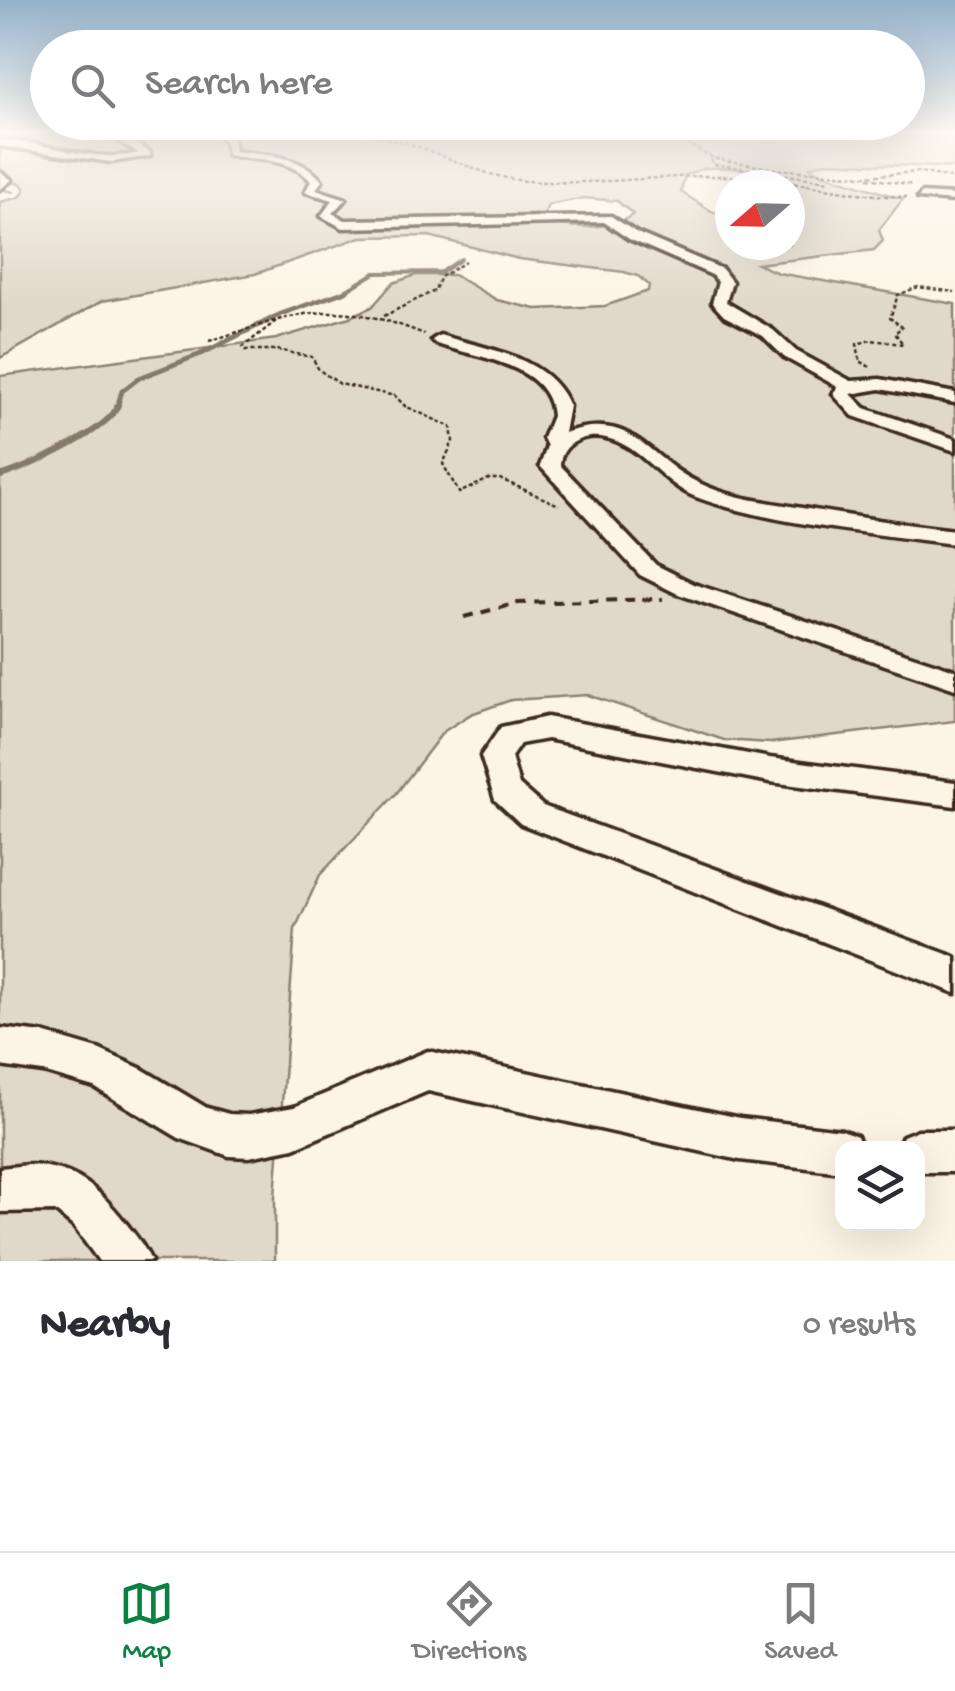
<!DOCTYPE html>
<html lang="en">
<head>
<meta charset="utf-8">
<style>
	body { margin:0; font-family:"Gochi Hand",sans-serif; background:#f2f2f3; color:#2b2b33 }
	.controls { position:absolute; right:30px; bottom:30px; display:grid; overflow:hidden; border-radius:20px; box-shadow:0 10px 40px #0002 }
	.controls button { width:90px; height:90px; display:grid; place-items:center; padding:0; border:0; border-bottom:2px solid #e1e1e2; background:#fff; color:#2b2b33; font:50px sans-serif }
	.compass { position:absolute; left:715px; top:170px; width:90px; height:90px; border-radius:50%; background:#fff; box-shadow:0 10px 40px #0002; rotate:250deg }
	.list { margin:0; padding:0; list-style:none }
	h2 { display:flex; justify-content:space-between; align-items:center; height:130px; margin:0; padding:0 40px; font-size:42px }
	h2 small { font-size:32px; font-weight:400; color:#7c7c81 }
	.icon { flex:none; width:55px; height:55px; fill:none; stroke:currentColor; stroke-width:2; stroke-linecap:round; stroke-linejoin:round }
	.map { position:relative; flex:none; width:955px; height:1261px; overflow:hidden }
	.search { position:absolute; background:#fff; box-shadow:0 10px 40px #0002; left:30px; right:30px; top:30px; height:110px; display:flex; align-items:center; gap:25px; box-sizing:border-box; padding:0 35px; border-radius:55px; color:#7c7c81; font-size:38px }
	.sheet { height:290px; background:#fff }
	nav { display:flex; justify-content:space-around; align-items:center; box-sizing:border-box; height:140px; border-top:2px solid #e1e1e2; background:#fff; font-size:28px; color:#7c7c81 }
	nav a { display:grid; justify-items:center; gap:5px }
	nav .on { color:#0b8043 }
	.map>svg:first-child { display:block }
	.green { fill:#e0d8c8; stroke:#8e8173; stroke-width:2.5; fill-rule:evenodd }
	.lines { fill:none; stroke-linecap:round; stroke-linejoin:round }
	.stream-far3 { stroke:#85796b; stroke-width:2.5 }
	.stream-far2 { stroke:#85796b; stroke-width:4 }
	.stream-far1 { stroke:#85796b; stroke-width:5 }
	.stream { stroke:#85796b; stroke-width:6 }
	.minor-casing { stroke:#3b2a1e; stroke-width:7 }
	.path-far1 { stroke:#3b2a1e; stroke-width:2.5; stroke-dasharray:4 2.5; stroke-linecap:butt }
	.path { stroke:#3b2a1e; stroke-width:4; stroke-dasharray:10 8; stroke-linecap:butt }
	.minor { fill:#fcf5e5; fill-rule:evenodd }
</style>
</head>
<body>
<div class="map">
<svg width="955" height="1261" viewBox="0 0 955 1261">
	<rect width="100%" height="100%" fill="#fcf5e5"/>
	<filter id="ink" filterUnits="userSpaceOnUse"><feTurbulence type="fractalNoise" baseFrequency=".01" numOctaves="2"/><feDisplacementMap in="SourceGraphic" scale="20" xChannelSelector="R" yChannelSelector="G"/><feConvolveMatrix kernelMatrix="1 2 1 2 8 2 1 2 1" color-interpolation-filters="sRGB"/></filter>
	<g filter="url(#ink)">
		<path class="green" d="M0,131H955V168L825,162L810,167L822,174L903,199L879,230L883,241L874,250L757,264L778,273L955,304V721L770,743L724,740L588,695L511,700L471,714L443,732L396,794L320,875L295,929L275,1197V1261H0V376L276,339L350,317L372,307L393,283L416,275H454L497,300L536,309L605,306L648,291L649,285L638,276L624,272L519,259L429,236L361,237L255,274L102,301L0,358V202L20,197L25,189L20,183H0ZM704,168C732,167 773,168 796,185L790,192V245H730V216L713,212L681,192L685,175ZM584,198L617,201L633,214C616,230 562,231 543,218L548,205Z"/>
		<g class="lines">
			<path class="stream-far3" d="M0,189L14,192"/>
			<path class="stream-far2" d="M342,293L375,273L442,272L461,259"/>
			<path class="stream-far1" d="M117,407L122,391L139,378L201,354L281,314L346,291"/>
			<path class="stream" d="M0,476C27,468 109,431 118,405"/>
			<g class="minor-casing">
				<g id="minor">
					<path d="M120,131H128V139L150,152V156L111,162L0,146V140C46,141 93,164 139,153L120,142Z"/>
					<path d="M215,131H224L233,139L235,151C267,156 300,154 322,181L316,189L346,199L332,213L345,220L611,216L637,233L722,269L732,282L726,302L773,330L796,351L851,381L880,379L955,393V403L880,389L851,394L865,408L955,439V451L853,416L833,394L838,387L784,357L763,336L724,316L712,303L718,282L712,275L629,239L604,222L343,228L321,216L333,200L305,192L311,181C290,157 256,161 227,155L225,142Z"/>
					<path d="M0,172L12,180L0,189Z"/>
					<path d="M922,193L955,195V201L918,198Z"/>
					<path d="M440,335C486,349 549,356 569,406L564,433C634,409 647,459 699,483C729,498 763,501 796,507C849,516 902,524 955,530V544C878,534 768,524 696,497C662,484 641,445 606,438C586,433 561,442 560,465L656,565L694,584L955,670V689L678,594L640,575L540,466L547,446L543,438L552,416C549,362 473,358 435,343L432,340Z"/>
					<path d="M547,717L770,758L955,782V806L770,782L547,739L520,744L511,757L519,785L543,806L955,957V993L521,824L495,800L481,756L501,727Z"/>
					<path d="M0,1028L43,1033L98,1049L142,1069L207,1108L229,1114L249,1115L294,1107L428,1051L740,1118L842,1130L857,1136L862,1148H842V1172L740,1160L428,1091L294,1148L249,1157L229,1156L179,1138L94,1087L43,1072L0,1066Z"/>
					<path d="M918,1130H955V1172H918V1148H898L903,1136Z"/>
					<path d="M28,1165C75,1167 97,1187 125,1222C135,1235 144,1245 151,1261H99L74,1227L55,1211L0,1212V1168Z"/>
				</g>
			</g>
			<g class="path-far1">
				<path d="M243,131C288,133 336,130 381,137C431,145 476,177 527,181C592,186 660,175 725,176C787,177 846,196 907,197"/>
				<path d="M642,131L682,142L714,158L775,169L864,176L920,172L955,179"/>
				<path d="M711,159L713,164L828,181"/>
				<path d="M868,178L913,185"/>
				<path d="M384,316L434,291L441,277L465,262"/>
				<path d="M276,321L243,347L245,350H277L312,357L319,370L340,384L395,396L405,406L451,427L453,441L443,464L459,493L489,479H500L559,505"/>
				<path d="M209,341C301,313 329,296 424,334"/>
				<path d="M870,367L860,361L857,344L871,340L903,344L895,333L902,327L890,318L898,295L918,287L955,292"/>
			</g>
			<path class="path" d="M464,617L518,603L663,599"/>
			<use href="#minor" class="minor"/>
		</g>
	</g>
	<linearGradient id="sky" x2="0" y2="1"><stop stop-color="#94b1ca"/><stop offset="0.43" stop-color="#fefaf3"/><stop offset="1" stop-color="#fefaf3" stop-opacity="0"/></linearGradient>
	<rect width="955" height="308" fill="url(#sky)"/>
</svg>
<div class="controls">
<button><svg class="icon" aria-label="layers" viewBox="0 0 24 24"><path d="M12 4l9 5-9 5-9-5zM3 14l9 5 9-5"/></svg></button>
</div>
<svg class="compass" viewBox="-18 -18 36 36"><path d="M0-13l5 13h-10z" fill="#e53935"/><path d="M0 13l5-13h-10z" fill="#7c7c81"/></svg>
<div class="search"><svg class="icon" aria-label="search" viewBox="0 0 24 24"><circle cx="10" cy="10" r="6"/><path d="M15 15l6 6"/></svg>Search here</div>
</div>
<section class="sheet">
<h2>Nearby<small>0 results</small></h2>
<ul class="list">
</ul>
</section>
<nav>
<a class="on"><svg class="icon" aria-label="map" viewBox="0 0 24 24"><path d="M3 6l6-2 6 2 6-2v14l-6 2-6-2-6 2zM9 4v14M15 6v14"/></svg>Map</a>
<a><svg class="icon" aria-label="directions" viewBox="0 0 24 24"><path d="M12 3l9 9-9 9-9-9zM9 14v-3h6M13 9l2 2-2 2"/></svg>Directions</a>
<a><svg class="icon" aria-label="saved" viewBox="0 0 24 24"><path d="M7 4h10v16l-5-4-5 4z"/></svg>Saved</a>
</nav>
</body>
</html>
